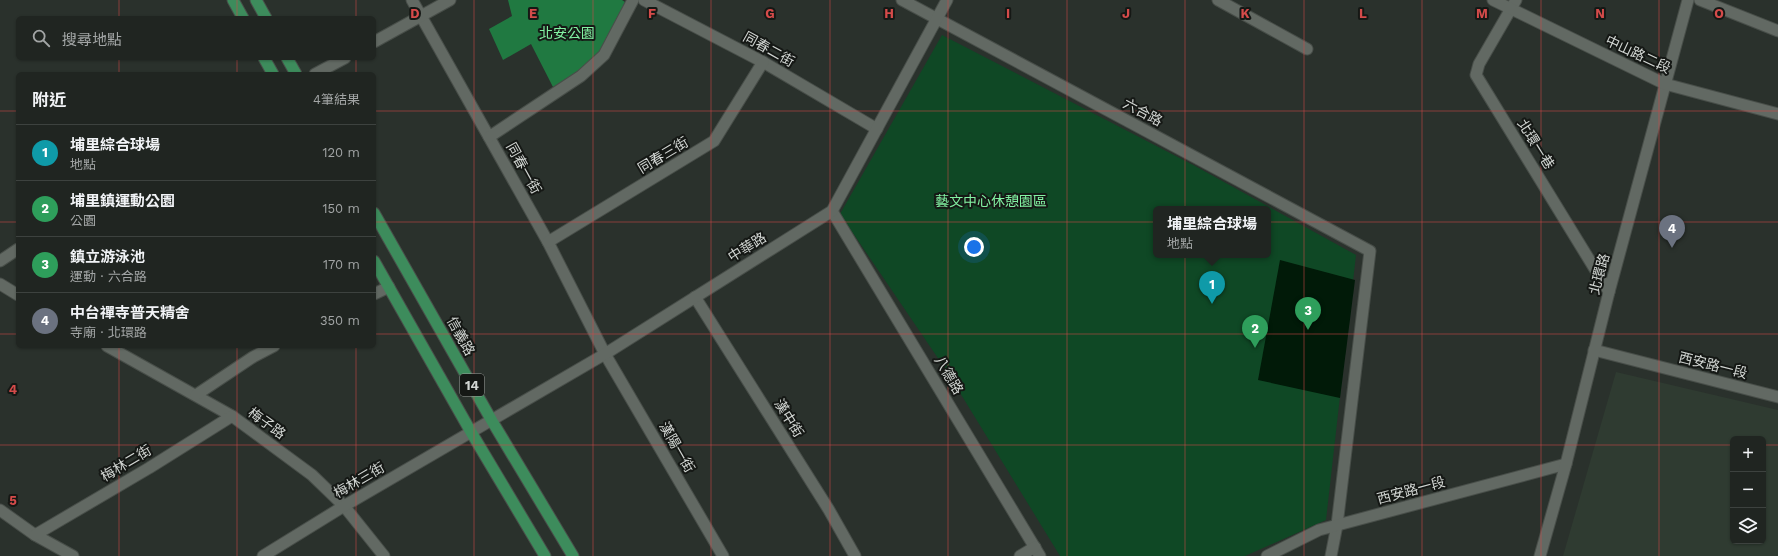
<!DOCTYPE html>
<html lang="zh-TW">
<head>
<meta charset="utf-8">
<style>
	body { margin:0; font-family:"Work Sans","Noto Sans TC",sans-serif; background:#2d312e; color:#f1f3f6 }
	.controls { position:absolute; right:12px; bottom:12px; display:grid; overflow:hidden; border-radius:6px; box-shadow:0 1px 3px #0004 }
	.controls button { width:36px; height:36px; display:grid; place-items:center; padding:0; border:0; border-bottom:1px solid #3d423f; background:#202521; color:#f1f3f6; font:20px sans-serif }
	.you { position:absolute; left:974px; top:247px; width:14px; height:14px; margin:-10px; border:3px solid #fff; border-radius:50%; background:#1a73e8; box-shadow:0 0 0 6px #1a73e833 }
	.badge { display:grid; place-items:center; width:26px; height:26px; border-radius:50%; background:#2563eb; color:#fff; font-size:13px; font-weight:700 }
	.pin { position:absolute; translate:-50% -33px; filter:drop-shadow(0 1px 2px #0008) }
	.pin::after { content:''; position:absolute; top:21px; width:14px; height:12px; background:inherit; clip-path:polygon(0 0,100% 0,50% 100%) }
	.popup { position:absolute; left:1153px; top:206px; width:118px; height:52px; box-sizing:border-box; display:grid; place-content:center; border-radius:6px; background:#202521; filter:drop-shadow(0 1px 3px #0005); font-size:13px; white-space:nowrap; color:#a2a5a5 }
	.popup b { font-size:15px; color:#f1f3f6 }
	.popup::after { content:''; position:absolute; left:50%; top:100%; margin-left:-8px; border:8px solid transparent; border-top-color:#202521 }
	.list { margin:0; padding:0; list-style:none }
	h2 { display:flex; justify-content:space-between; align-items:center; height:52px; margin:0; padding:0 16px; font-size:17px }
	h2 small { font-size:13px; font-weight:400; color:#a2a5a5 }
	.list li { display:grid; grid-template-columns:26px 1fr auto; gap:12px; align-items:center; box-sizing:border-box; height:56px; padding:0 16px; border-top:1px solid #3d423f }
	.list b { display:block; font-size:15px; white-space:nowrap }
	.list p { margin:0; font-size:13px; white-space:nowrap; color:#a2a5a5 }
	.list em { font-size:13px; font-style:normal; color:#a2a5a5 }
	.icon { flex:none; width:22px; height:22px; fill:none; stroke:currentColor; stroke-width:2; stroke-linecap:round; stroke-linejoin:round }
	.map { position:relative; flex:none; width:1778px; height:556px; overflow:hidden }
	.search { position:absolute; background:#202521; box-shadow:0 1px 3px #0004; left:16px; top:16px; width:360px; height:44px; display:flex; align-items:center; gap:10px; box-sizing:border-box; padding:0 14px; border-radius:6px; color:#a2a5a5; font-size:15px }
	.panel { position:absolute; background:#202521; box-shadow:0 1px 3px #0004; left:16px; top:72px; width:360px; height:276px; border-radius:6px }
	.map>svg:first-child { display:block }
	.built { fill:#2f3b31; fill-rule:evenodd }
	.green { fill:#0f4825; fill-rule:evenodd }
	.forest { fill:#207941 }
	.water { fill:#011a08 }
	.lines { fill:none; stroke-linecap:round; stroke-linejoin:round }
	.minor-casing { stroke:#484e49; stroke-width:13 }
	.tertiary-casing { stroke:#484e49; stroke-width:13 }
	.primary-casing { stroke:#484e49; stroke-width:13 }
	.minor { stroke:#626963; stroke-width:11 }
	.tertiary { stroke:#626963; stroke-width:11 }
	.primary { stroke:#3d8c5c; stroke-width:11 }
	.grid { fill:none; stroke:#d54b4a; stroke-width:1; stroke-opacity:0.55 }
	.labels { text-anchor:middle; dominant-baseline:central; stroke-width:4; stroke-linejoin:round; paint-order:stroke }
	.shield { fill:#151815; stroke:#999d9a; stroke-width:1 }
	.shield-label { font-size:13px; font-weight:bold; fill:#d2d6d3 }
	.park-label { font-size:14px; fill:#82f1a2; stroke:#151815 }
	.street-label { font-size:14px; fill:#d2d6d3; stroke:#151815 }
	.grid-label { font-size:13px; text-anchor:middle; font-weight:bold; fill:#d54b4a; stroke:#151815; stroke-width:4; stroke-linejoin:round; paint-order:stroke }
</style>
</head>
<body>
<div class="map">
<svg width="1778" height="556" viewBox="0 0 1778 556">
	<rect width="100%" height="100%" fill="#2a312c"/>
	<path class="built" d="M1616,372L1778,410V556H1563ZM1733,439H1763V541H1733Z"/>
	<path class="green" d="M942,35L1195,166L1356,255L1326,520L1245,556H1060L946,370L840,214ZM1156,209H1268V255H1156Z"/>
	<path class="forest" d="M508,0H622L625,2L600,58L553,87L531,44L503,60L489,29L512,16Z"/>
	<path class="water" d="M1280,260L1355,280L1340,398L1258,380Z"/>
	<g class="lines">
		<g class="minor-casing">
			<g id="minor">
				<path d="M412,0L548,242L605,354L723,556"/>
				<path d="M644,0L763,62L877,129"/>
				<path d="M902,0L1370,251L1337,525L1331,556"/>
				<path d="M1218,0L1307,49"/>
				<path d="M1516,0L1479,64L1476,75L1609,292"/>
				<path d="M1700,0L1778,31"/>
				<path d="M374,42L450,0"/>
				<path d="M315,74L345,58"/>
				<path d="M489,137L581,76L604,55L633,0"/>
				<path d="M832,211L1040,556"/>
				<path d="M548,242L714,141L763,62"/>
				<path d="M0,261L18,249"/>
				<path d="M0,284L18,295"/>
				<path d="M374,294L389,287"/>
				<path d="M695,297L829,510L855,556"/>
				<path d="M107,346L232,416L312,475L344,506L384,556"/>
				<path d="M1594,350L1778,397"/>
				<path d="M196,395L253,357L274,346"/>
				<path d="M0,510L35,535L73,556"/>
				<path d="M35,535L149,468L232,416"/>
				<path d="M263,556L344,506L605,354L832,211L947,0"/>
				<path d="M1020,556L1035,547"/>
				<path d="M1267,556L1319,530L1566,464"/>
				<path d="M1540,556L1566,464L1609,292L1688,0"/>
			</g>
		</g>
		<g class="tertiary-casing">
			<path id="tertiary" d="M1493,0L1665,84L1778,114"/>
		</g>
		<g class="primary-casing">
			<g id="primary">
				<path d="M233,0L243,18"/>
				<path d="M256,0L266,18"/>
				<path d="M264,58L273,74"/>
				<path d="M287,58L296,74"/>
				<path d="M374,213L492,421L573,556"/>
				<path d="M374,261L471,432L545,556"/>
			</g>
		</g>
		<use href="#minor" class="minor"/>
		<use href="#tertiary" class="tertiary"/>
		<use href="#primary" class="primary"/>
	</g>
	<path class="grid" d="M119,0V18M237,0V18M356,0V18M474,0V556M593,0V556M711,0V556M830,0V556M948,0V556M1067,0V556M1185,0V556M1304,0V556M1422,0V556M1541,0V556M1659,0V556M119,58V74M237,58V74M356,58V74M0,111H18M374,111H1778M0,222H18M374,222H1778M0,334H18M374,334H1778M119,346V556M237,346V556M356,346V556M0,445H1733M1763,445H1778"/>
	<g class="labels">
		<rect class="shield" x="460" y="374" width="24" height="22" rx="3"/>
		<g class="shield-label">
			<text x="472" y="385">14</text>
		</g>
		<g class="park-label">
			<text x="567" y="33">北安公園</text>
			<text x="991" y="201">藝文中心休憩園區</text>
		</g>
		<g class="street-label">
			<text transform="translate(769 49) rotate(29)">同春二街</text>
			<text transform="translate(1638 54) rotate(25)">中山路二段</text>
			<text transform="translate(1143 112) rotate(28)">六合路</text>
			<text transform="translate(1536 144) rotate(58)">北環一巷</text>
			<text transform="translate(663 155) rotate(-31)">同春三街</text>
			<text transform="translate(524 168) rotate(61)">同春一街</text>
			<text transform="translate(747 247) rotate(-32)">中華路</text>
			<text transform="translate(1599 274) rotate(-75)">北環路</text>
			<text transform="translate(461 336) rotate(61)">信義路</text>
			<text transform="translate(1713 365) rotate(14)">西安路一段</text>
			<text transform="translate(949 375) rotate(59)">八德路</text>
			<text transform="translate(789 418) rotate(58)">漢中街</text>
			<text transform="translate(267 423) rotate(36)">梅子路</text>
			<text transform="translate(677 447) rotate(60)">漢陽一街</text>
			<text transform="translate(126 463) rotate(-31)">梅林二街</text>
			<text transform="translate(359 480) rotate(-30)">梅林三街</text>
			<text transform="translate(1411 490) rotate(-15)">西安路一段</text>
		</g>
	</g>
	<g class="grid-label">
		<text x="415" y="18">D</text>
		<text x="533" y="18">E</text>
		<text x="652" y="18">F</text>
		<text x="770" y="18">G</text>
		<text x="889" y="18">H</text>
		<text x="1008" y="18">I</text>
		<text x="1126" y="18">J</text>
		<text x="1245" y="18">K</text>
		<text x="1363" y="18">L</text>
		<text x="1482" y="18">M</text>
		<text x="1600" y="18">N</text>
		<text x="1719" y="18">O</text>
		<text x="13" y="394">4</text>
		<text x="13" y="505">5</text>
	</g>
</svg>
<div class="controls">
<button>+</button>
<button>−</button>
<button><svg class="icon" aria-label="layers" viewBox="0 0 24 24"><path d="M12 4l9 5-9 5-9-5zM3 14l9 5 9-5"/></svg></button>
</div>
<div class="you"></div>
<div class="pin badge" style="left:1212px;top:304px;background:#0f9aa8">1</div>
<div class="popup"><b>埔里綜合球場</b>地點</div>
<div class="pin badge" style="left:1255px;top:348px;background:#2e9e5b">2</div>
<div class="pin badge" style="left:1308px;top:330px;background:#2e9e5b">3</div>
<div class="pin badge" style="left:1672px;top:248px;background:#6b7280">4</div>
<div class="search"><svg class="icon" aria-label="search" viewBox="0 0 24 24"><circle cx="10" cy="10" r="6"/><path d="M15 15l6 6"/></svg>搜尋地點</div>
<section class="panel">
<h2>附近<small>4筆結果</small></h2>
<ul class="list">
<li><span class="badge" style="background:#0f9aa8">1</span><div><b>埔里綜合球場</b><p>地點</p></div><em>120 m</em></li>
<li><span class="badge" style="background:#2e9e5b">2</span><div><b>埔里鎮運動公園</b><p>公園</p></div><em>150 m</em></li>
<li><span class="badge" style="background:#2e9e5b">3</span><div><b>鎮立游泳池</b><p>運動 · 六合路</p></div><em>170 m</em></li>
<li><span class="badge" style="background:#6b7280">4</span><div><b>中台禪寺普天精舍</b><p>寺廟 · 北環路</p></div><em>350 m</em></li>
</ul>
</section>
</div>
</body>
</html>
